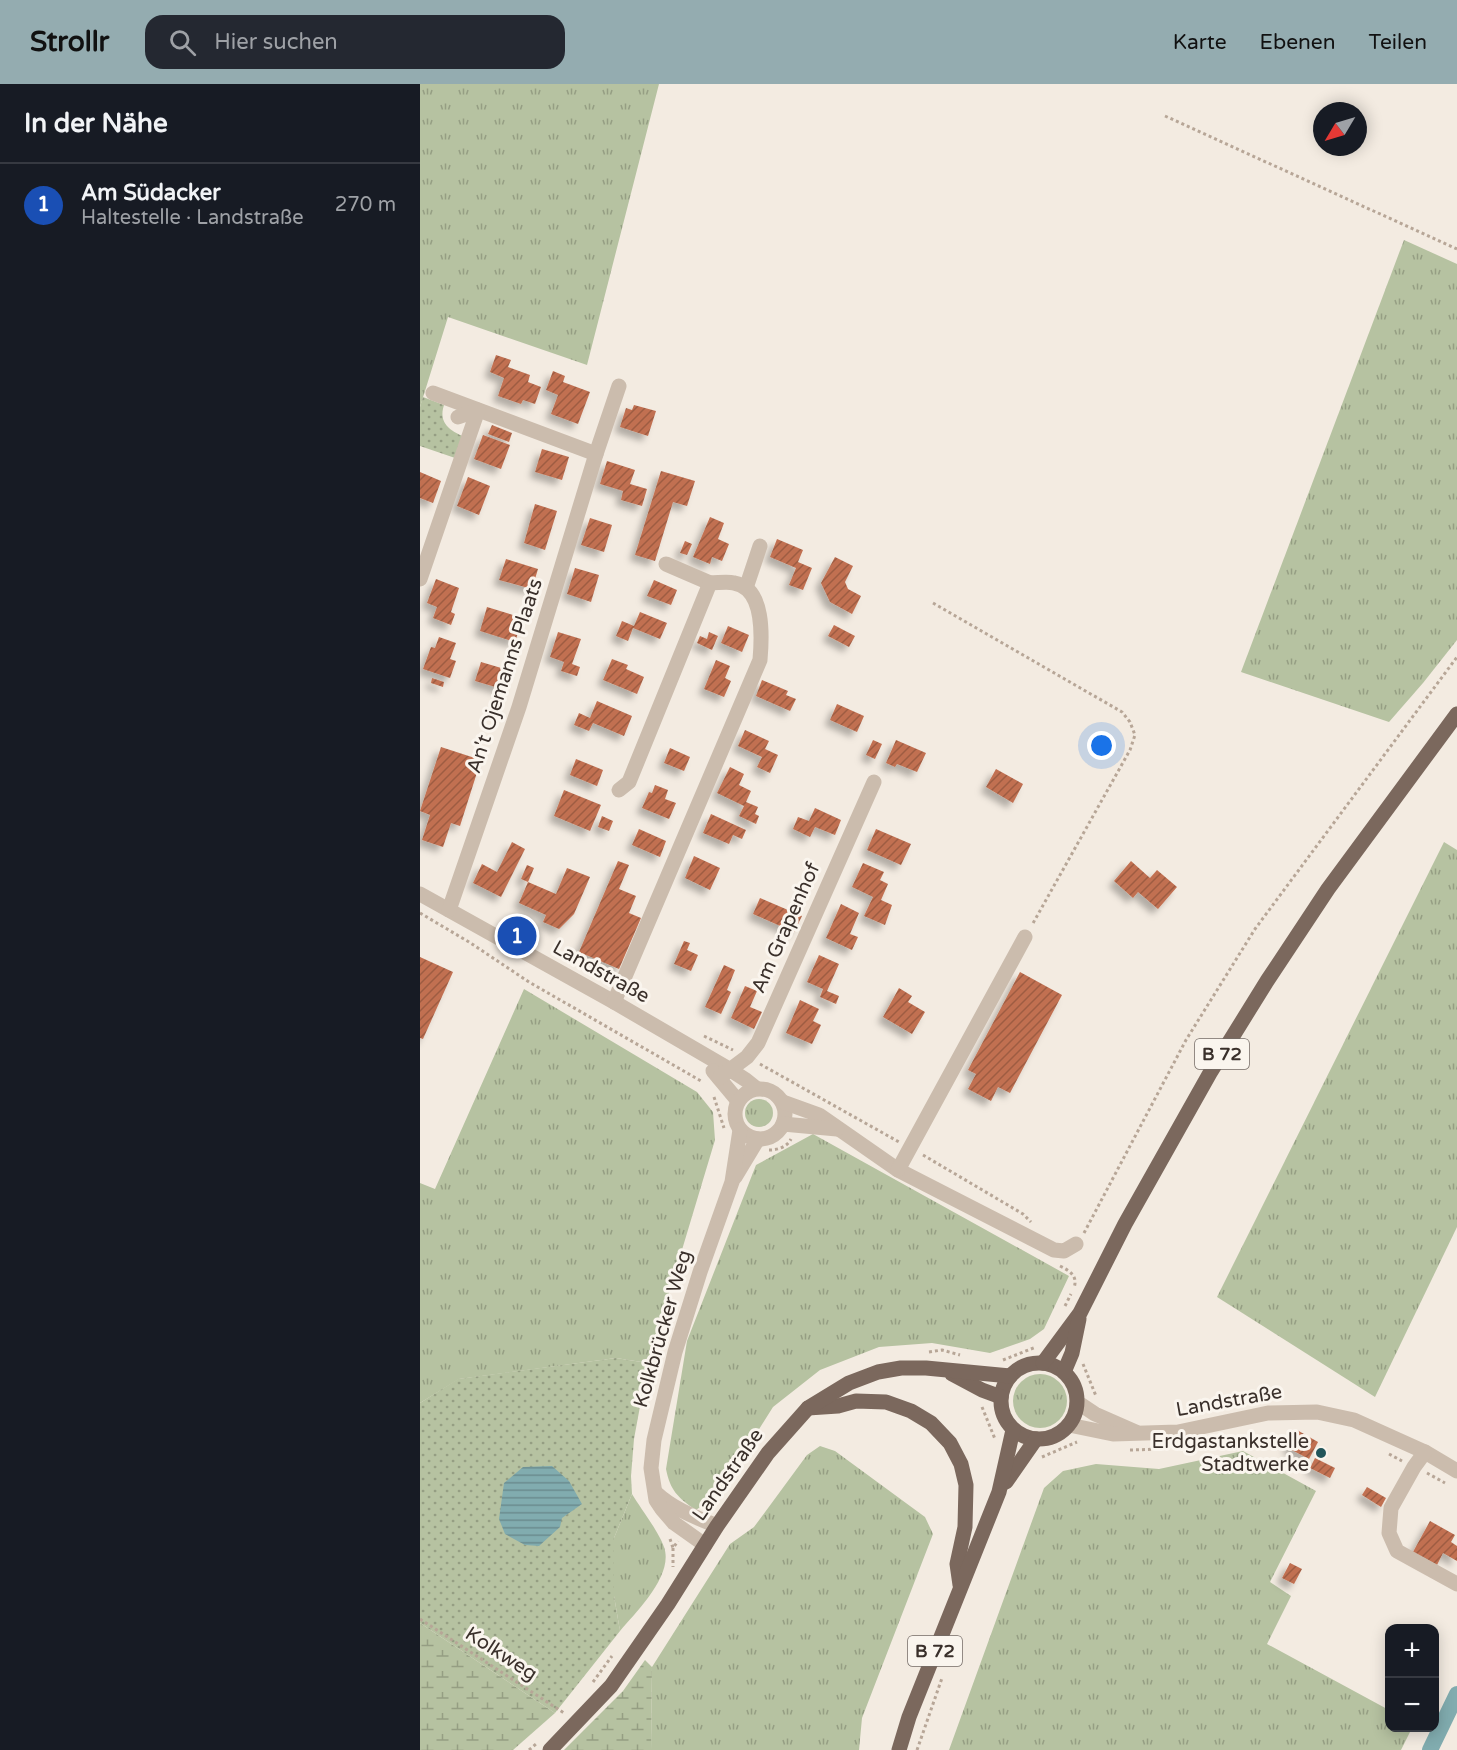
<!DOCTYPE html>
<html lang="de">
<head>
<meta charset="utf-8">
<style>
	body { margin:0; font-family:"Varela Round",sans-serif; background:#242831; color:#f1f3f6 }
	.controls { position:absolute; right:18px; bottom:18px; display:grid; overflow:hidden; border-radius:12px; box-shadow:0 3px 15px #0003 }
	.controls button { width:54px; height:54px; display:grid; place-items:center; padding:0; border:0; border-bottom:2px solid #363941; background:#171b24; color:#f1f3f6; font:30px sans-serif }
	.compass { position:absolute; left:893px; top:18px; width:54px; height:54px; border-radius:50%; background:#171b24; box-shadow:0 3px 15px #0003; rotate:232deg }
	.you { position:absolute; left:682px; top:662px; width:21px; height:21px; margin:-15px; border:4px solid #fff; border-radius:50%; background:#1a73e8; box-shadow:0 0 0 9px #1a73e833 }
	.badge { display:grid; place-items:center; width:39px; height:39px; border-radius:50%; background:#94acb0; color:#fff; font-size:20px; font-weight:700 }
	.pin { position:absolute; translate:-50% -50%; border:3px solid #fff; box-shadow:0 2px 6px #0006 }
	.list { margin:0; padding:0; list-style:none }
	h2 { display:flex; justify-content:space-between; align-items:center; height:78px; margin:0; padding:0 24px; font-size:26px }
	h2 small { font-size:20px; font-weight:400; color:#9ea1a6 }
	.list li { display:grid; grid-template-columns:39px 1fr auto; gap:18px; align-items:center; box-sizing:border-box; height:84px; padding:0 24px; border-top:2px solid #363941 }
	.list b { display:block; font-size:22px; white-space:nowrap }
	.list p { margin:0; font-size:20px; white-space:nowrap; color:#9ea1a6 }
	.list em { font-size:20px; font-style:normal; color:#9ea1a6 }
	.icon { flex:none; width:33px; height:33px; fill:none; stroke:currentColor; stroke-width:2; stroke-linecap:round; stroke-linejoin:round }
	.map { position:relative; flex:none; width:1037px; height:1666px; overflow:hidden }
	header { display:flex; align-items:center; gap:36px; box-sizing:border-box; height:84px; padding:0 30px; background:#94acb0; color:#111 }
	header strong { font-size:28px }
	nav { display:flex; gap:33px; margin-inline-start:auto; font-size:21px }
	.search { width:420px; height:54px; background:#242831; display:flex; align-items:center; gap:15px; box-sizing:border-box; padding:0 21px; border-radius:18px; color:#9ea1a6; font-size:22px }
	main { display:flex }
	aside { flex:1; background:#171b24 }
	.map>svg:first-child { display:block }
	.grass { fill:url(#grass-tufts) }
	.wetland { fill:url(#wetland-marsh) }
	.park { fill:url(#park-dots) }
	.water { fill:url(#water-rules) }
	.lines { fill:none; stroke-linecap:round; stroke-linejoin:round }
	.canal { stroke:#81acaf; stroke-width:16 }
	.building { fill:url(#building-hatch); filter:url(#shadow) }
	.path { stroke:#b7a697; stroke-width:3; stroke-dasharray:3 3; stroke-linecap:butt }
	.minor { stroke:#cbbcad; stroke-width:15 }
	.major { stroke:#7b685d; stroke-width:15 }
	.poi-dot { fill:#22555a; stroke:#faf5ee; stroke-width:2 }
	.labels { text-anchor:middle; dominant-baseline:central; stroke-width:6; stroke-linejoin:round; paint-order:stroke }
	.shield { fill:#faf5ee; stroke:#746b66; stroke-width:1.5 }
	.shield-label { font-size:18px; font-weight:bold; fill:#3a302b }
	.street-label { font-size:20px; fill:#3a302b; stroke:#faf5ee }
	.poi-label { font-size:20px; fill:#3a302b; stroke:#faf5ee; text-anchor:end }
</style>
</head>
<body>
<header>
<strong>Strollr</strong>
<div class="search"><svg class="icon" aria-label="search" viewBox="0 0 24 24"><circle cx="10" cy="10" r="6"/><path d="M15 15l6 6"/></svg>Hier suchen</div>
<nav><a>Karte</a><a>Ebenen</a><a>Teilen</a></nav>
</header>
<main>
<aside>
<h2>In der Nähe<small></small></h2>
<ul class="list">
<li><span class="badge" style="background:#1a4fb4">1</span><div><b>Am Südacker</b><p>Haltestelle · Landstraße</p></div><em>270 m</em></li>
</ul>
</aside>
<div class="map">
<svg width="1037" height="1666" viewBox="0 0 1037 1666">
	<defs>
		<pattern id="grass-tufts" width="24" height="20" patternUnits="userSpaceOnUse" patternTransform="scale(1.5)"><rect width="24" height="20" fill="#b6c2a1"/><path d="M3 7l-1-3M5 7V3M7 7l1-3M15 17l-1-3M17 17v-4M19 17l1-3" fill="none" stroke="#959e83"/></pattern>
		<pattern id="wetland-marsh" width="20" height="14" patternUnits="userSpaceOnUse" patternTransform="scale(1.5)"><rect width="20" height="14" fill="#b6c2a1"/><path d="M1 5h8M5 5V1M11 12h8M15 12V8" fill="none" stroke="#959e83"/></pattern>
		<pattern id="park-dots" width="8" height="8" patternUnits="userSpaceOnUse" patternTransform="scale(1.5)"><rect width="8" height="8" fill="#b6c2a1"/><path d="M2 2h.1M6 6h.1" fill="none" stroke="#959e83" stroke-width="1.8" stroke-linecap="round"/></pattern>
		<pattern id="water-rules" width="6" height="5" patternUnits="userSpaceOnUse" patternTransform="scale(1.5)"><rect width="6" height="5" fill="#81acaf"/><path d="M0 2.5h6" fill="none" stroke="#6b8c8f"/></pattern>
		<pattern id="building-hatch" width="6" height="6" patternUnits="userSpaceOnUse" patternTransform="scale(1.5)"><rect width="6" height="6" fill="#c17051"/><path d="M-1 1l2-2M0 6l6-6M5 7l2-2" fill="none" stroke="#9e5c43"/></pattern>
		<filter id="shadow"><feDropShadow dx="-5.5" dy="5.5" stdDeviation="3" flood-color="#0004"/></filter>
	</defs>
	<rect width="100%" height="100%" fill="#f3ebe1"/>
	<g class="grass">
		<path d="M0,0H239L167,281L28,233L0,323Z"/>
		<path d="M984,156L1037,180V556L1003,599L969,638L821,588Z"/>
		<path d="M1024,758L1037,766V1143L955,1313L797,1213Z"/>
		<path d="M104,905L277,1008L293,1028L295,1056L228,1279L196,1274L39,1295L0,1319V1099L15,1105Z"/>
		<circle cx="339" cy="1029" r="14"/>
		<path d="M393,1050L649,1192L624,1245L610,1255L570,1269L512,1259L459,1263L400,1286L353,1323L299,1409L276,1426C258,1414 250,1406 246,1385L267,1257L336,1081Z"/>
		<circle cx="620" cy="1317" r="27"/>
		<path d="M400,1362L415,1367L505,1433L513,1450L442,1634L439,1666H231L232,1583L310,1460L334,1443L387,1371Z"/>
		<path d="M823,1367L896,1407L850,1498L871,1512L847,1560L969,1626L970,1644H992L981,1666H529L624,1404L643,1387L676,1380L739,1385Z"/>
		<path d="M212,1410C221,1425 239,1448 244,1463C254,1491 217,1527 200,1547L194,1512V1454Z"/>
	</g>
	<g class="wetland">
		<path d="M0,1539L135,1629L93,1666H0Z"/>
		<path d="M225,1576L232,1583L231,1666H144L203,1607Z"/>
	</g>
	<g class="park">
		<path d="M3,313L24,321C18,339 30,347 45,353L38,375L0,362V323Z"/>
		<path d="M196,1274L228,1279L214,1355L211,1392L212,1410L194,1454V1512L200,1547L135,1629L0,1539V1319L38,1295Z"/>
	</g>
	<path class="water" d="M132,1382L149,1397L162,1420L142,1434L140,1443L119,1462L105,1461L85,1450L79,1435L84,1399L103,1383Z"/>
	<g class="lines">
		<path class="canal" d="M1010,1666L1037,1610"/>
	</g>
	<g class="building">
		<path d="M76,271L91,276L88,283L110,291L108,298L121,303L115,320L103,316L101,320L78,312L84,294L70,288Z"/>
		<path d="M133,287L145,292L143,298L170,308L158,340L131,330L138,311L126,306Z"/>
		<path d="M214,321L236,327L228,352L200,343L206,324L212,326Z"/>
		<path d="M72,341L92,349L89,358L68,350Z"/>
		<path d="M63,351L90,361L81,385L54,375Z"/>
		<path d="M122,365L149,373L142,396L115,388Z"/>
		<path d="M187,377L215,386L210,400L227,405L222,422L201,416L203,407L180,400Z"/>
		<path d="M241,387L275,397L267,422L253,418L235,477L215,471Z"/>
		<path d="M0,388L21,397L13,419L0,414Z"/>
		<path d="M48,393L70,402L59,431L37,422Z"/>
		<path d="M115,420L137,427L125,466L104,459Z"/>
		<path d="M290,433L304,439L298,455L309,460L302,477L292,473L290,480L273,473Z"/>
		<path d="M170,434L192,441L184,468L161,461Z"/>
		<path d="M357,455L383,466L378,478L392,484L383,506L369,501L376,484L350,473Z"/>
		<path d="M265,457L272,460L267,471L260,469Z"/>
		<path d="M415,473L433,482L425,498L428,505L441,512L432,530L410,518L401,499Z"/>
		<path d="M86,475L118,485L112,505L79,496Z"/>
		<path d="M155,484L179,491L171,518L147,510Z"/>
		<path d="M16,495L39,504L31,528L35,530L31,541L13,534L17,523L7,519Z"/>
		<path d="M234,496L257,506L251,521L227,512Z"/>
		<path d="M67,523L103,534L95,558L60,547Z"/>
		<path d="M220,528L247,539L240,555L213,544L208,557L196,552L202,537L214,542Z"/>
		<path d="M414,541L435,552L429,563L408,552Z"/>
		<path d="M308,542L329,551L322,568L301,559Z"/>
		<path d="M138,548L161,555L152,580L160,583L157,592L141,587L144,578L130,573Z"/>
		<path d="M289,548L298,552L292,566L277,559L280,552L287,555Z"/>
		<path d="M19,553L36,559L30,575L36,577L30,594L3,585L11,563L15,564Z"/>
		<path d="M192,575L208,581L206,585L224,593L217,610L183,596Z"/>
		<path d="M296,576L310,582L305,594L311,597L304,613L284,605Z"/>
		<path d="M61,578L88,586L82,605L55,597Z"/>
		<path d="M12,594L24,598L23,603L11,599Z"/>
		<path d="M342,596L368,607L366,611L376,615L370,627L336,612Z"/>
		<path d="M177,617L212,632L204,652L173,639L169,647L154,641L159,629L170,634Z"/>
		<path d="M417,620L444,632L437,648L410,636Z"/>
		<path d="M325,646L349,657L345,665L358,671L350,689L337,683L342,673L318,662Z"/>
		<path d="M453,656L462,660L455,675L446,671Z"/>
		<path d="M476,656L506,669L497,688L477,680L475,683L466,679Z"/>
		<path d="M21,663L61,676L40,742L31,739L23,763L2,756L10,731L0,727Z"/>
		<path d="M250,664L270,673L264,687L244,679Z"/>
		<path d="M156,675L183,686L177,702L150,691Z"/>
		<path d="M310,683L324,690L319,701L331,707L326,718L338,723L335,730L339,732L336,740L319,732L324,722L297,709Z"/>
		<path d="M576,685L603,700L593,719L566,703Z"/>
		<path d="M235,701L248,706L245,715L256,719L249,735L222,724L229,708L232,709Z"/>
		<path d="M144,706L181,721L170,747L134,732Z"/>
		<path d="M395,724L421,736L415,751L395,743L390,753L373,745L378,733L389,737Z"/>
		<path d="M291,730L326,746L322,755L313,751L309,760L283,749Z"/>
		<path d="M182,732L193,737L189,747L178,743Z"/>
		<path d="M219,745L246,757L240,773L212,761Z"/>
		<path d="M456,745L491,760L481,781L447,766Z"/>
		<path d="M92,758L105,765L81,813L53,799L62,780L77,788Z"/>
		<path d="M274,772L300,784L290,806L265,794Z"/>
		<path d="M198,777L209,781L199,805L216,812L209,829L221,834L199,885L159,868Z"/>
		<path d="M711,777L730,794L737,786L757,803L738,825L718,808L713,814L694,797Z"/>
		<path d="M443,779L464,788L460,796L468,800L461,816L472,821L465,841L444,832L453,813L432,803Z"/>
		<path d="M107,781L114,784L108,798L101,795Z"/>
		<path d="M147,784L170,793L154,830L139,845L123,838L126,831L99,819L108,798L136,810Z"/>
		<path d="M340,814L382,832L374,848L333,830Z"/>
		<path d="M421,820L439,829L430,850L438,853L432,866L406,854Z"/>
		<path d="M264,857L270,859L267,866L278,871L271,887L254,880Z"/>
		<path d="M399,871L419,880L407,907L419,912L416,920L400,913L403,905L387,898Z"/>
		<path d="M0,873L33,888L3,955L0,954Z"/>
		<path d="M304,881L315,886L307,906L311,908L301,930L285,923Z"/>
		<path d="M600,888L642,911L590,1009L578,1003L571,1017L548,1005L556,990L548,986Z"/>
		<path d="M325,902L337,907L330,923L342,928L334,945L311,934Z"/>
		<path d="M479,904L492,912L488,918L505,928L492,950L463,933Z"/>
		<path d="M380,916L399,925L393,937L401,941L392,960L366,949Z"/>
		<path d="M877,1346L898,1358L889,1375L868,1364Z"/>
		<path d="M895,1374L915,1384L910,1394L890,1384Z"/>
		<path d="M947,1403L966,1414L961,1423L942,1411Z"/>
		<path d="M1010,1437L1035,1451L1031,1458L1037,1462V1477L1023,1469L1017,1481L993,1468Z"/>
		<path d="M870,1479L882,1485L874,1500L862,1494Z"/>
	</g>
	<g class="lines">
		<g class="path">
			<path d="M745,32L1037,165"/>
			<path d="M513,519L702,628L710,638L715,651L710,666L612,841"/>
			<path d="M0,829L49,858L109,898L281,997"/>
			<path d="M284,952L313,966"/>
			<path d="M340,980L479,1058"/>
			<path d="M294,1013L304,1044"/>
			<path d="M349,1066C358,1066 367,1063 371,1055"/>
			<path d="M503,1071L603,1130L611,1138"/>
			<path d="M664,1149L766,956L835,845L1037,573"/>
			<path d="M640,1182C650,1187 658,1192 654,1204"/>
			<path d="M645,1222L651,1210"/>
			<path d="M509,1268L522,1266L540,1271"/>
			<path d="M583,1276L616,1263"/>
			<path d="M663,1280L676,1312"/>
			<path d="M562,1323L575,1355"/>
			<path d="M710,1366L743,1365"/>
			<path d="M969,1370L982,1377"/>
			<path d="M622,1373L657,1358"/>
			<path d="M1007,1389L1025,1399"/>
			<path d="M250,1455L253,1464L258,1457"/>
			<path d="M253,1464V1483"/>
			<path d="M0,1535L144,1629"/>
			<path d="M173,1598L192,1572"/>
			<path d="M109,1666L116,1660"/>
			<path d="M497,1666L522,1594"/>
		</g>
		<g class="minor">
			<path d="M13,309L176,370"/>
			<path d="M246,480L290,499"/>
			<path d="M0,495L58,326L38,333"/>
			<path d="M326,504L340,462"/>
			<path d="M0,810L194,918L309,985L326,996L336,1004"/>
			<path d="M29,826L99,623L176,370L199,302"/>
			<path d="M194,918L340,576C342,553 345,504 314,499C307,497 298,499 290,499L209,698L199,706"/>
			<path d="M293,987L318,1017"/>
			<path d="M299,994L327,973L338,959L454,698"/>
			<circle cx="340" cy="1030" r="25"/>
			<path d="M363,1018L399,1031L478,1086L634,1166L644,1167L656,1160"/>
			<path d="M363,1040L417,1045"/>
			<path d="M478,1086L605,853"/>
			<path d="M315,1093L338,1055"/>
			<path d="M657,1318L675,1330L716,1348"/>
			<path d="M649,1341L693,1350L758,1348L848,1329L897,1328L934,1336L1005,1368L1037,1387"/>
			<path d="M1005,1368L994,1383L971,1424L969,1449L977,1467L1037,1500"/>
			<path d="M236,1409C253,1425 275,1433 297,1442"/>
			<path d="M285,1461L254,1439L242,1425L236,1416L231,1384L234,1356L255,1268L280,1188L312,1098L320,1046"/>
		</g>
		<g class="major">
			<circle cx="619" cy="1317" r="38"/>
			<path d="M623,1279L660,1229L705,1140L790,989L847,897L908,805L1037,630"/>
			<path d="M644,1288L652,1269L659,1235"/>
			<path d="M532,1290L562,1306L581,1313"/>
			<path d="M388,1324L418,1322L436,1317L466,1318L491,1327L511,1339L530,1359L541,1380L546,1401L545,1443L537,1480L540,1501"/>
			<path d="M586,1398L616,1355"/>
			<path d="M130,1666L191,1602L248,1520L297,1442L348,1369L388,1324L429,1299L458,1288L481,1284H506L590,1292"/>
			<path d="M479,1666L489,1633L579,1408L593,1346"/>
		</g>
	</g>
	<circle class="poi-dot" cx="901" cy="1369" r="6"/>
	<g class="labels">
		<g class="shield">
			<rect x="775" y="955" width="54" height="30" rx="4.5"/>
			<rect x="488" y="1552" width="54" height="30" rx="4.5"/>
		</g>
		<g class="shield-label">
			<text x="802" y="970">B 72</text>
			<text x="515" y="1567">B 72</text>
		</g>
		<g class="street-label">
			<text transform="translate(85 592) rotate(-72)">An't Ojemanns Plaats</text>
			<text transform="translate(366 844) rotate(-66)">Am Grapenhof</text>
			<text transform="translate(181 888) rotate(29)">Landstraße</text>
			<text transform="translate(243 1245) rotate(-74)">Kolkbrücker Weg</text>
			<text transform="translate(809 1317) rotate(-10)">Landstraße</text>
			<text transform="translate(308 1391) rotate(-55)">Landstraße</text>
			<text transform="translate(81 1570) rotate(33)">Kolkweg</text>
		</g>
		<g class="poi-label">
			<text x="889" y="1358">Erdgastankstelle<tspan x="889" dy="23">Stadtwerke</tspan></text>
		</g>
	</g>
</svg>
<div class="controls">
<button>+</button>
<button>−</button>
</div>
<svg class="compass" viewBox="-18 -18 36 36"><path d="M0-13l5 13h-10z" fill="#e53935"/><path d="M0 13l5-13h-10z" fill="#9ea1a6"/></svg>
<div class="you"></div>
<div class="pin badge" style="left:97px;top:852px;background:#1a4fb4">1</div>
</div>
</main>
</body>
</html>
